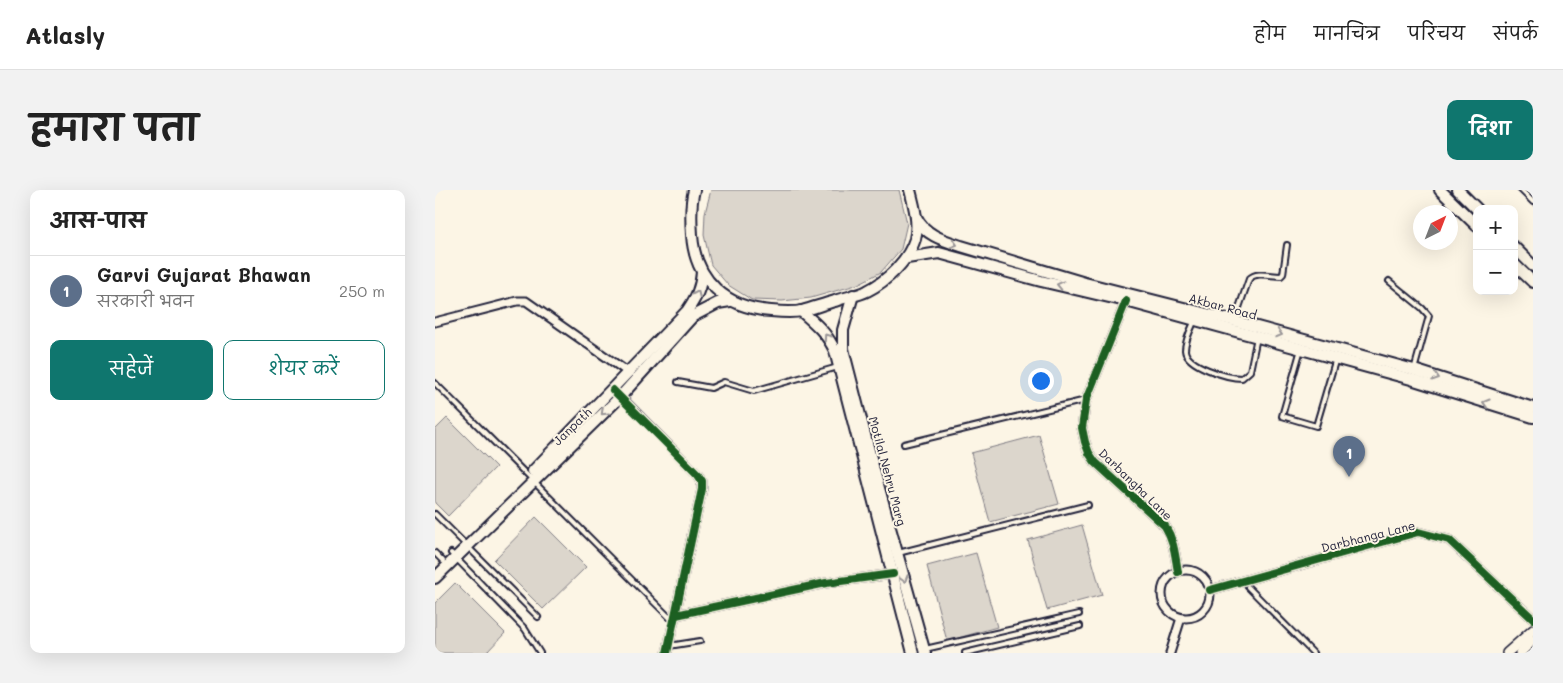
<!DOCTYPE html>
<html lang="hi">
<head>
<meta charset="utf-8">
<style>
	body { margin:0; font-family:Mali,"Playpen Sans Deva",sans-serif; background:#f2f2f2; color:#222 }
	.controls { position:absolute; right:15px; top:15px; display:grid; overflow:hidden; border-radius:10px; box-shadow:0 5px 20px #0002 }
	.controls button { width:45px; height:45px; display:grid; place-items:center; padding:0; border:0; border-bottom:1px solid #e0e0e0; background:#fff; color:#222; font:25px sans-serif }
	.compass { position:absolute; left:978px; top:15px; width:45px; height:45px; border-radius:50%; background:#fff; box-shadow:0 5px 20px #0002; rotate:42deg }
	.you { position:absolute; left:605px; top:190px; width:18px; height:18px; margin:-12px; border:4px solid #fff; border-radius:50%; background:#1a73e8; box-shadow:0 0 0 8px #1a73e833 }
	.badge { display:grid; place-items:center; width:32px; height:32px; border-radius:50%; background:#0f766e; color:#fff; font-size:16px; font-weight:700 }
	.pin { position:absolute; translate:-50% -41px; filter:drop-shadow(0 1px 2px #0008) }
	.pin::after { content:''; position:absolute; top:26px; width:18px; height:15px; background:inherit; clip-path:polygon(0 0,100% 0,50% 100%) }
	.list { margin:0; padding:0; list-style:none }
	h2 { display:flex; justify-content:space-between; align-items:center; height:65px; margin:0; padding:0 20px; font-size:21px }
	h2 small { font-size:16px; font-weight:400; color:#767676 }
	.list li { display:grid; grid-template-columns:32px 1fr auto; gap:15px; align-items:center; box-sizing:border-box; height:70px; padding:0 20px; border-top:1px solid #e0e0e0 }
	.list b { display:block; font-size:19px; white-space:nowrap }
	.list p { margin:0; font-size:16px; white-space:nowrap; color:#767676 }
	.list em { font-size:16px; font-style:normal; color:#767676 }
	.actions { display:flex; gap:10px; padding:15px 20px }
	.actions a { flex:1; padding:11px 0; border:1px solid #0f766e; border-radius:10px; text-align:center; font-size:18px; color:#0f766e }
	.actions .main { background:#0f766e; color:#fff }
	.map { position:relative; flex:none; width:1098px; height:463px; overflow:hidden; border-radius:10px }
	header { display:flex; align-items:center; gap:30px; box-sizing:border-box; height:70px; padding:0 25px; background:#fff; border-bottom:1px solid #e0e0e0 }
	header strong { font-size:24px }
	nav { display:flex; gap:28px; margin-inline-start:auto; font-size:18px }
	.intro { display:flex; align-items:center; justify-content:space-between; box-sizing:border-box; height:120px; padding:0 30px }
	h1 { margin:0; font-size:35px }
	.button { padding:12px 22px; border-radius:10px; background:#0f766e; color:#fff; font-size:18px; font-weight:700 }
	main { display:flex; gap:30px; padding:0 30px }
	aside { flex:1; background:#fff; border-radius:10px; box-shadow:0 5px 20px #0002 }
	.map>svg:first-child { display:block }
	.green { fill:#dcd6cc; stroke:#7f7c84 }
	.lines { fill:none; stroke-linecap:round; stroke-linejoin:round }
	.service-casing { stroke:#22223b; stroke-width:8 }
	.minor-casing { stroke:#22223b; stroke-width:11 }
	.tertiary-casing { stroke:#22223b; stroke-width:12 }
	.secondary-casing { stroke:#22223b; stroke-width:14 }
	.service { stroke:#fcf5e5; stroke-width:4 }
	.minor { stroke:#fcf5e5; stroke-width:7 }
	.tertiary { stroke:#fcf5e5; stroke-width:9 }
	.secondary { stroke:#fcf5e5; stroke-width:10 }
	.cycleway-casing { stroke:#fcf5e5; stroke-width:11 }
	.cycleway { stroke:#1b5e20; stroke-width:8 }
	.oneway { stroke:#9a9698 }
	.labels { text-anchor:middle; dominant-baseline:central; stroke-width:4; stroke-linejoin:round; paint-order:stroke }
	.street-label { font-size:12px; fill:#22223b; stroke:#fcf5e5 }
</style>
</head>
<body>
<header>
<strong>Atlasly</strong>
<nav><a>होम</a><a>मानचित्र</a><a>परिचय</a><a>संपर्क</a></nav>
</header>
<div class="intro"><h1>हमारा पता</h1><a class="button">दिशा</a></div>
<main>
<aside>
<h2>आस-पास<small></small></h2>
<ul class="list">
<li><span class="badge" style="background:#5c6f8a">1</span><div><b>Garvi Gujarat Bhawan</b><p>सरकारी भवन</p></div><em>250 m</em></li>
</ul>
<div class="actions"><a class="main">सहेजें</a><a>शेयर करें</a></div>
</aside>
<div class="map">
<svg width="1098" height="463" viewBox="0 0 1098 463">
	<rect width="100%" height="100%" fill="#fcf5e5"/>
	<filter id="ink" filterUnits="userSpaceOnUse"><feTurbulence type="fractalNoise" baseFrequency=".02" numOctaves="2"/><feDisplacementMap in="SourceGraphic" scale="10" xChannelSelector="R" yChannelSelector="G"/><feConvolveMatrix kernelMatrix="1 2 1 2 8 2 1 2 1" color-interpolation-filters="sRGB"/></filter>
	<g filter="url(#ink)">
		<g class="green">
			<path d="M276,0H464L472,33L466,59L446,82L421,95L376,108L347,111L317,110L293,95L276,75L269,45L270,23Z"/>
			<path d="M12,228L61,277L13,326L0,313V240Z"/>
			<path d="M604,245L624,314L555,332L536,263Z"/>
			<path d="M101,327L151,377L108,419L59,370Z"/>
			<path d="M647,335L667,405L612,420L593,350Z"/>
			<path d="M541,363L562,437L512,451L492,376Z"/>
			<path d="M20,393L70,443L51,463H0V413Z"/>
		</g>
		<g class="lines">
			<g class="service-casing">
				<g id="service">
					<path d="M1086,0L1098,12"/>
					<path d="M954,91L987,118L994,126L979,180"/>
					<path d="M800,129L814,89C822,81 835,86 846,86L848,84L852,55"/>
					<path d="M760,130C756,139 750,150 750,160C751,176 793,188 807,188L815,181L822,147"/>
					<path d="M866,159L847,226L881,236L901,168"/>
					<path d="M243,192L276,198L289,192L319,201L403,177"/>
					<path d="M0,193L239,432"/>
					<path d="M469,254L651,210"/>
					<path d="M0,324L103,427"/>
					<path d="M0,363L8,371"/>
					<path d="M16,363L90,439L105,463"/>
					<path d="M463,363L653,315"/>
					<path d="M813,397L878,463"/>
					<path d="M234,456L265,451"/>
					<path d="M490,459L644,424"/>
					<path d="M530,463L645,436"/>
				</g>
			</g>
			<g class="minor-casing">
				<g id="minor">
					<path d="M691,111L651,210L647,238L650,252L654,263L660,272L730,336C739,350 740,365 743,382"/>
					<path d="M0,132L82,111H91L194,183"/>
					<path d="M183,204L263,285L267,291V299L232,463"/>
					<circle cx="751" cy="404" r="24"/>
					<path d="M775,400L983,342L1014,350L1098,429"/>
					<path d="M241,425L391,393L458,384"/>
					<path d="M735,463L746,428"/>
				</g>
			</g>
			<g class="tertiary-casing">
				<g id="tertiary">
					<path d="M1072,463L1098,440"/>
					<path d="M1085,463L1098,450"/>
				</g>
			</g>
			<g class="secondary-casing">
				<g id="secondary">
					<path d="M259,0C255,15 256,31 257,45C260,91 292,118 336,121C346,122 357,123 367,121C378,118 389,114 400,111C410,107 423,106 432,101C452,91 473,71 480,49C484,33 479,15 475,0"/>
					<path d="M1005,0L1042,36"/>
					<path d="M1023,0L1042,19"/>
					<path d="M481,27C490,45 507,50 526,56L650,93L800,131L979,180L1098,218"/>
					<path d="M1079,57L1098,76"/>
					<path d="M472,68L504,63L606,91L691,111L976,189L1098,227"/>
					<path d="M1079,74L1098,92"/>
					<path d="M418,105L408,140V159L440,284L490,463"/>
					<path d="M366,121C380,133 392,143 400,161L478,463"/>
					<path d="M98,281L252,121C261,108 266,98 267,82"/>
					<path d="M0,388L185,207L258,126L283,113L295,111"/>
				</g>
			</g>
			<use href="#service" class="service"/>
			<use href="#minor" class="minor"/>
			<use href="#tertiary" class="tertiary"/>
			<use href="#secondary" class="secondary"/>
			<g class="cycleway-casing">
				<g id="cycleway">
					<path d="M691,111L651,210L647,238L650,252L654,263L660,272L730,336C739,350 740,365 743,382"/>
					<path d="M178,200L263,285L267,291V299L232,463"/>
					<path d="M775,400L983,342L1014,350L1098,429"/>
					<path d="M241,425L391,393L458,384"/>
				</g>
			</g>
			<use href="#cycleway" class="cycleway"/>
		</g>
		<defs><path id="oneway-chevron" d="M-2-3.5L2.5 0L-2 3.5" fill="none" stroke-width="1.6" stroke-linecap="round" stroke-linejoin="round" transform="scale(1.25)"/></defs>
		<g class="oneway">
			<use href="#oneway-chevron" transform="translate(519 54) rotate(17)"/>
			<use href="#oneway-chevron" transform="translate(625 95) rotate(-167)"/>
			<use href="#oneway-chevron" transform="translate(262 104) rotate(-66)"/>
			<use href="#oneway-chevron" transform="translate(844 144) rotate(16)"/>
			<use href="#oneway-chevron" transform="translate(392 147) rotate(-125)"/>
			<use href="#oneway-chevron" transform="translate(1001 187) rotate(18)"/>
			<use href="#oneway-chevron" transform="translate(1051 213) rotate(-163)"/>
			<use href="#oneway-chevron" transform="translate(169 222) rotate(136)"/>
			<use href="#oneway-chevron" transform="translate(469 389) rotate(74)"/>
		</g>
	</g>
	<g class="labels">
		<g class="street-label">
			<text transform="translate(788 116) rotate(15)">Akbar Road</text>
			<text transform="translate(137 236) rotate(-44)">Janpath</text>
			<text transform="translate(453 281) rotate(75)">Motilal Nehru Marg</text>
			<text transform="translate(701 294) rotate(44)">Darbangha Lane</text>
			<text transform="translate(933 346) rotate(-14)">Darbhanga Lane</text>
		</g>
	</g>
</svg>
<div class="controls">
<button>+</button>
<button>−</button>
</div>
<svg class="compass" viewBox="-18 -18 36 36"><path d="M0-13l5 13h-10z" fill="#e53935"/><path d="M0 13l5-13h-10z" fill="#767676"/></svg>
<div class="you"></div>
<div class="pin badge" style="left:914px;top:287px;background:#5c6f8a">1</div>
</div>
</main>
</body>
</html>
